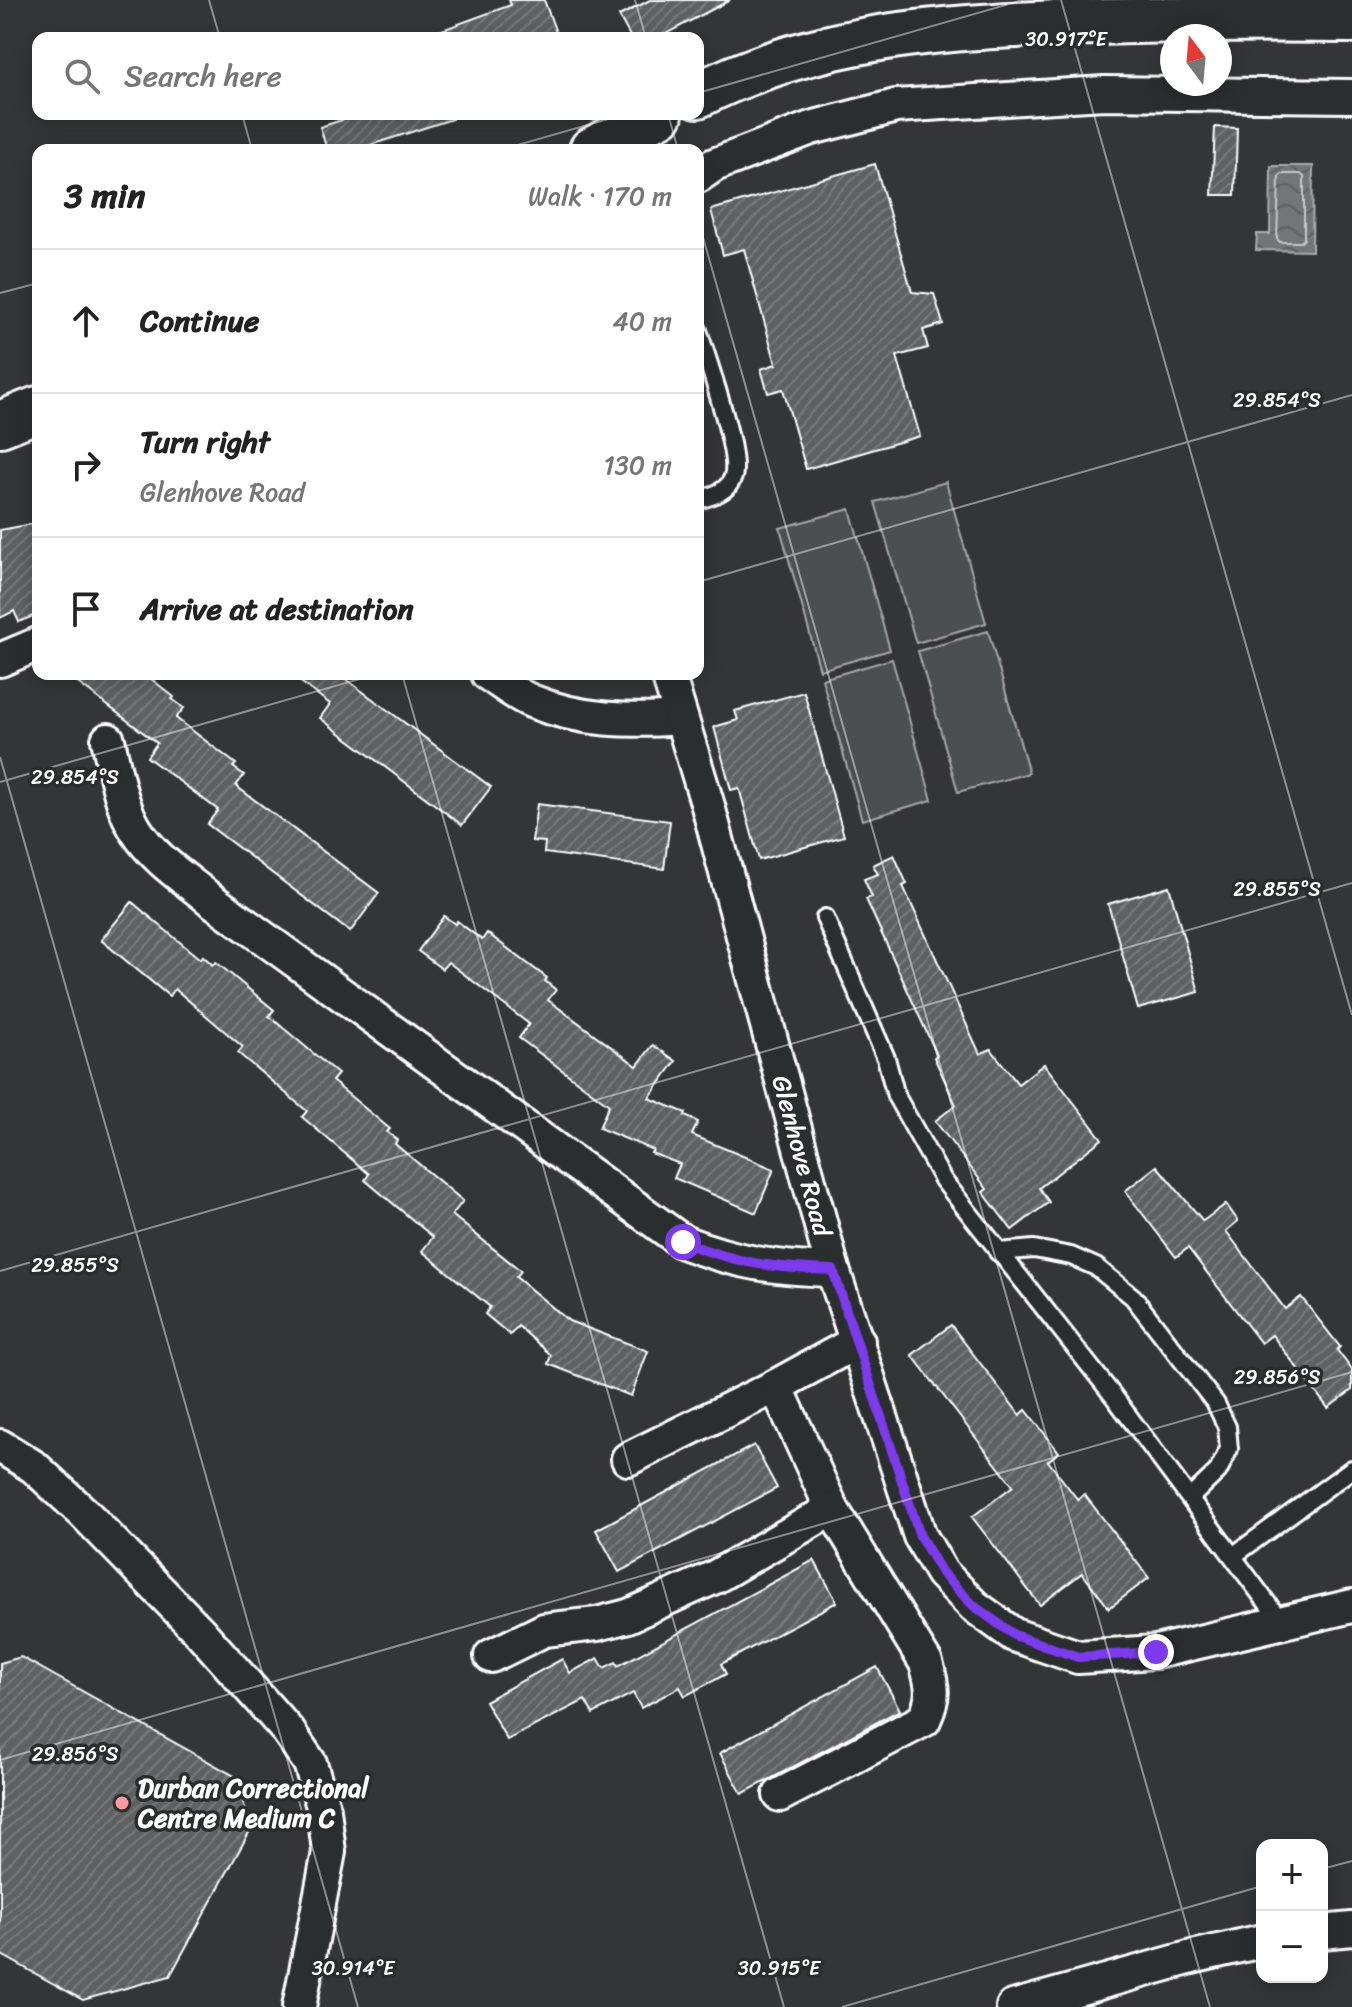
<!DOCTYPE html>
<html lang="en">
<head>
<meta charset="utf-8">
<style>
	body { margin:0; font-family:Sriracha,sans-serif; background:#f2f2f2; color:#222 }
	.controls { position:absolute; right:24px; bottom:24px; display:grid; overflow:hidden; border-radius:16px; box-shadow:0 4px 20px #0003 }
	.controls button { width:72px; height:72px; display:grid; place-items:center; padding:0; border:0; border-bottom:2px solid #e0e0e0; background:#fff; color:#222; font:40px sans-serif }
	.compass { position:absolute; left:1160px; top:24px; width:72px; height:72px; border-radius:50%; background:#fff; box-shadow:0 4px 20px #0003; rotate:344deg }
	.stop { position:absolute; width:24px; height:24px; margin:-18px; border:6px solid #7c3aed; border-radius:50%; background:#fff }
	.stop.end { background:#7c3aed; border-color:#fff; box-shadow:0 2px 8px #0008 }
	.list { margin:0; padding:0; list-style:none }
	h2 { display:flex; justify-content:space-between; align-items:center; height:104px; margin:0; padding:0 32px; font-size:34px }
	h2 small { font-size:26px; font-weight:400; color:#767676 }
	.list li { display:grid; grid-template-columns:52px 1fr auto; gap:24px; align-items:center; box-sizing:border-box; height:144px; padding:0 32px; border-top:2px solid #e0e0e0 }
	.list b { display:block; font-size:30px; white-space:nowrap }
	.list p { margin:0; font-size:26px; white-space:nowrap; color:#767676 }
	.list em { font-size:26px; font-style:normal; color:#767676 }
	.icon { flex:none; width:44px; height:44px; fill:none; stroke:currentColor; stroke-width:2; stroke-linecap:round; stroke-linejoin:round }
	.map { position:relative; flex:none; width:1352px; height:2007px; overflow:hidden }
	.search { position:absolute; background:#fff; box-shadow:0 4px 20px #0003; left:32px; top:32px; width:672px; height:88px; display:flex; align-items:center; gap:20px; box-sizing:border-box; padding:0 28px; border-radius:16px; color:#767676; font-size:30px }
	.panel { position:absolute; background:#fff; box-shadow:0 4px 20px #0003; left:32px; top:144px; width:672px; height:536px; border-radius:16px }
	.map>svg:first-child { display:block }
	.garden { fill:#4c4f50; stroke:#a6a7a8; stroke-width:2 }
	.water { fill:url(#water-waves); stroke:#abacad; stroke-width:2 }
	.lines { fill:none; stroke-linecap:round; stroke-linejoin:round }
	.shore { stroke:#c7c8c8; stroke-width:2 }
	.building { fill:url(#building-hatch); stroke:#fff; stroke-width:2 }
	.lane-casing { stroke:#fff; stroke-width:22 }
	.street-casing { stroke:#fff; stroke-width:38 }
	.secondary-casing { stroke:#fff; stroke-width:50 }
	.lane { stroke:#2a2d2e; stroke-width:16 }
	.street { stroke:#2a2d2e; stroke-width:32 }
	.secondary { stroke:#2a2d2e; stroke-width:44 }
	.route { stroke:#7c3aed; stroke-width:10 }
	.ticks { fill:none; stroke:#fff; stroke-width:2; stroke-opacity:0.45 }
	.poi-dot { fill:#ff9aa2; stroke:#2a2d2e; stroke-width:3 }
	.labels { text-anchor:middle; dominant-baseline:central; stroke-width:7; stroke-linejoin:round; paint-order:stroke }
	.street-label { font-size:26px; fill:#fff; stroke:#2a2d2e }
	.poi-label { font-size:26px; font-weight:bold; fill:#fff; stroke:#2a2d2e; text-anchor:start }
	.ticks-label { font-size:20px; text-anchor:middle; fill:#fff; stroke:#2a2d2e; stroke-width:7; stroke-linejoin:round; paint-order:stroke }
</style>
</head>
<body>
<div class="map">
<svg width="1352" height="2007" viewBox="0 0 1352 2007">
	<defs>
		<pattern id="water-waves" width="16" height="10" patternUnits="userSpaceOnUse" patternTransform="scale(2)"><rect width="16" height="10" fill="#737576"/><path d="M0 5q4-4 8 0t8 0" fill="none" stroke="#606061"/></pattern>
		<pattern id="building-hatch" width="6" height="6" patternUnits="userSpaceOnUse" patternTransform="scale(2)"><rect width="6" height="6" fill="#5f6162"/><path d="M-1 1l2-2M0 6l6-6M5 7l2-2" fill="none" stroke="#77797a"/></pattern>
	</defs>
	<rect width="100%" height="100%" fill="#333536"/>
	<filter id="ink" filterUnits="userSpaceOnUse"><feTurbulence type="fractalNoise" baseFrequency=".0125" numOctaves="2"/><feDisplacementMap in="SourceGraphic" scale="16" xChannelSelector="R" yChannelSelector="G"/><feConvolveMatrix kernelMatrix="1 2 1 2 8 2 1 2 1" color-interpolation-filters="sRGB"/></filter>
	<g filter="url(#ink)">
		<g class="garden">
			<path d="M946,482L986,623L916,643L875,502Z"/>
			<path d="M850,509L890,650L820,670L780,528Z"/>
			<path d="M988,631L1029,773L958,792L918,651Z"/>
			<path d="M892,659L932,800L862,820L822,679Z"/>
		</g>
		<path class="water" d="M1271,166H1313L1312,251L1256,250L1257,234H1270Z"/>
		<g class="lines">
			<path class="shore" d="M1282,174H1301L1304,177V239L1301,242H1280L1277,239L1279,177Z"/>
		</g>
		<g class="building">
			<path d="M509,0H544L558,38H429L428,35L511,5Z"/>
			<path d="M650,0H730L658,38H631L619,16Z"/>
			<path d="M340,114H451L452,119L355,150H327L320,127L342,120Z"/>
			<path d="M1215,127L1237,128L1235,195H1212Z"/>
			<path d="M875,164L912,292L934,294L943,324L923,330L928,348L897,356L920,436L806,469L783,389L768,393L761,369L776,364L744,249L723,255L711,210Z"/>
			<path d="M38,523V614L19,622L14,611L0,618V530Z"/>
			<path d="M66,674H145L174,697L172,699L184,708L176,718L236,764L233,767L244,775L236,786L379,893L350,932L207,824L218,810L147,757L157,743Z"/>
			<path d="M290,674H339L491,787L462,825L320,718L330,704Z"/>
			<path d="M804,692L844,836L759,860L739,788L731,790L714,727L738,720L735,711Z"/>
			<path d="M537,804L670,821L664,869L544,853L545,842L532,841Z"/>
			<path d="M894,855L907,884L903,886L980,1054L991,1049L1018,1084L1044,1064L1102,1139L1039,1188L1049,1202L1012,1230L983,1192L987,1189L935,1121L956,1105L934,1057L937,1055L866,899L872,897L864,879L878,874L873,865Z"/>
			<path d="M1169,886L1199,992L1138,1009L1108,904Z"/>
			<path d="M132,902L200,959L203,956L213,965L216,962L274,1010L269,1016L338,1074L332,1081L390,1129L387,1132L397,1140L395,1144L463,1201L452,1215L521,1271L516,1277L569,1321L648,1351L631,1396L548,1364L551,1355L518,1326L510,1335L485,1314L490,1307L422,1251L433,1237L365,1180L369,1174L302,1117L307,1111L238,1053L243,1047L175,989L169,996L101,940Z"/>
			<path d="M444,916L455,924L457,921L482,940L487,933L547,978L545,981L556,990L548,1000L637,1066L653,1045L676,1061L649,1098L686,1113L685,1116L698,1122L692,1135L774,1169L756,1213L674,1178L680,1164L651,1153L653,1150L599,1128L609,1105L519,1038L529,1024L448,962L442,969L418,951Z"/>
			<path d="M1157,1166L1203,1221L1226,1204L1238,1221L1226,1231L1285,1309L1301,1297L1340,1347L1337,1350L1352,1370V1390L1328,1408L1272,1335L1261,1343L1188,1248L1176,1257L1125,1191Z"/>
			<path d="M951,1325L1020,1415L1026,1410L1059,1452L1048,1461L1078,1500L1084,1494L1149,1578L1109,1608L1082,1573L1040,1605L972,1517L1013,1486L912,1355Z"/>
			<path d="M754,1445L777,1488L619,1572L596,1530Z"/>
			<path d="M814,1560L837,1602L721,1664L726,1674L685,1696L680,1687L641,1708L633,1693L593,1714L585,1700L507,1740L485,1701L562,1659L570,1673L598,1658L604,1668L616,1662L618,1666Z"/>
			<path d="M21,1657L236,1777L251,1829L170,1976L83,2000L0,1954V1663Z"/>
			<path d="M877,1667L900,1710L742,1794L720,1753Z"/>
		</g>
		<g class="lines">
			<g class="lane-casing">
				<g id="lane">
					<path d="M698,330C706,356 741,455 733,477C728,492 712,496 698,500"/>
					<path d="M825,918L886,1058L896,1096L943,1180L1115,1398L1282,1623"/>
					<path d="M998,1252L1034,1249L1071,1256L1096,1267L1133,1297L1216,1404L1227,1427L1229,1449L1218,1471L1190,1498"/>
					<path d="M1233,1556L1352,1469"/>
				</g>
			</g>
			<g class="street-casing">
				<g id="street">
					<path d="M698,176L714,165L811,128L896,106L1104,93L1352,96"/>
					<path d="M0,660L38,644"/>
					<path d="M488,674C502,683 516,695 531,701C580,721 630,722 681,718"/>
					<path id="s1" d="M668,674L708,806L833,1270L920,1536L942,1573L974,1606L1014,1635L1078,1657L1156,1652L1352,1606"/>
					<path d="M108,740C115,769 120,805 136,830C154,859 184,878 210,899L683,1242C738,1263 774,1268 833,1270"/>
					<path d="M0,1446L34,1467L84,1513L201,1633L288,1731L310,1763L324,1810L329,1852L299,2007"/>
					<path d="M628,1459L776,1386"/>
					<path d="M491,1656L544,1630L597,1624L628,1616L715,1577L832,1509L776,1386L858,1341"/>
					<path d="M780,1795L924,1720C935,1696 933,1687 926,1663L832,1509"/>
					<path d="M1322,1932L1352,1929"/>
					<path d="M1013,2007L1192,1957L1262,1941"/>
				</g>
			</g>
			<g class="secondary-casing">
				<g id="secondary">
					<path d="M698,95C825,31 957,26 1096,22C1181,20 1267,19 1352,20"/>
					<path d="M592,150L660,114"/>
					<path d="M0,424L38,409"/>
				</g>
			</g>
			<use href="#lane" class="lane"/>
			<use href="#street" class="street"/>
			<use href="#secondary" class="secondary"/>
		</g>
	</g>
	<g class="lines" filter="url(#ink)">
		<path class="route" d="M683,1242C738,1264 774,1268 833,1270L920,1536L942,1573L974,1606L1014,1635L1078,1657L1156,1652"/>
	</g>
	<path class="ticks" d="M209,0L220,38M635,0L646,38M1061,0L1352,1015M698,93L1023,0M242,114L252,150M668,114L678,150M500,150L626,114M698,220L1210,2007M0,293L38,283M698,582L1352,395M402,674L784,2007M0,757L358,2007M0,782L377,674M0,1271L1352,883M0,1760L1352,1372M1322,1869L1352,1861M842,2007L1262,1886"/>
	<circle class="poi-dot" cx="122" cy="1803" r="8"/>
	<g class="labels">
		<g class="street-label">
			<text stroke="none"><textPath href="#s1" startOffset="500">Glenhove Road</textPath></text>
		</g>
		<g class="poi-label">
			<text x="138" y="1788">Durban Correctional<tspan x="138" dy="30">Centre Medium C</tspan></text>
		</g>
	</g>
	<g class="ticks-label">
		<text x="1066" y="46">30.917°E</text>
		<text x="1277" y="407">29.854°S</text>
		<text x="75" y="784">29.854°S</text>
		<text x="1277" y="896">29.855°S</text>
		<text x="75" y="1272">29.855°S</text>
		<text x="1277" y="1384">29.856°S</text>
		<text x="75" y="1761">29.856°S</text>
		<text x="353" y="1975">30.914°E</text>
		<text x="779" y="1975">30.915°E</text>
	</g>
</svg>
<div class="controls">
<button>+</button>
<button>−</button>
</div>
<svg class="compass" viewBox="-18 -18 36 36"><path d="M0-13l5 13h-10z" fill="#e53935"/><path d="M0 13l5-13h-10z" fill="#767676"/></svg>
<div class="stop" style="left:683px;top:1242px"></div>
<div class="stop end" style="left:1156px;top:1652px"></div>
<div class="search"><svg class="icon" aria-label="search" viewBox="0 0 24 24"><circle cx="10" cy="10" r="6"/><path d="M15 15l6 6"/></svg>Search here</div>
<section class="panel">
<h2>3 min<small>Walk · 170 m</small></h2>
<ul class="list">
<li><svg class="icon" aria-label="ahead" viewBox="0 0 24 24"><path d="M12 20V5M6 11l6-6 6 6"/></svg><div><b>Continue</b></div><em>40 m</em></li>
<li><svg class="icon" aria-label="right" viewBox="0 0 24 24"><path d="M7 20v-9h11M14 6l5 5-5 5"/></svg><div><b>Turn right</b><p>Glenhove Road</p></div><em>130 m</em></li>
<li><svg class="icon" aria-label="arrive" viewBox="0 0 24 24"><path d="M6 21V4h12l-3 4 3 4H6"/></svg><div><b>Arrive at destination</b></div></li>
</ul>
</section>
</div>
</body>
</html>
